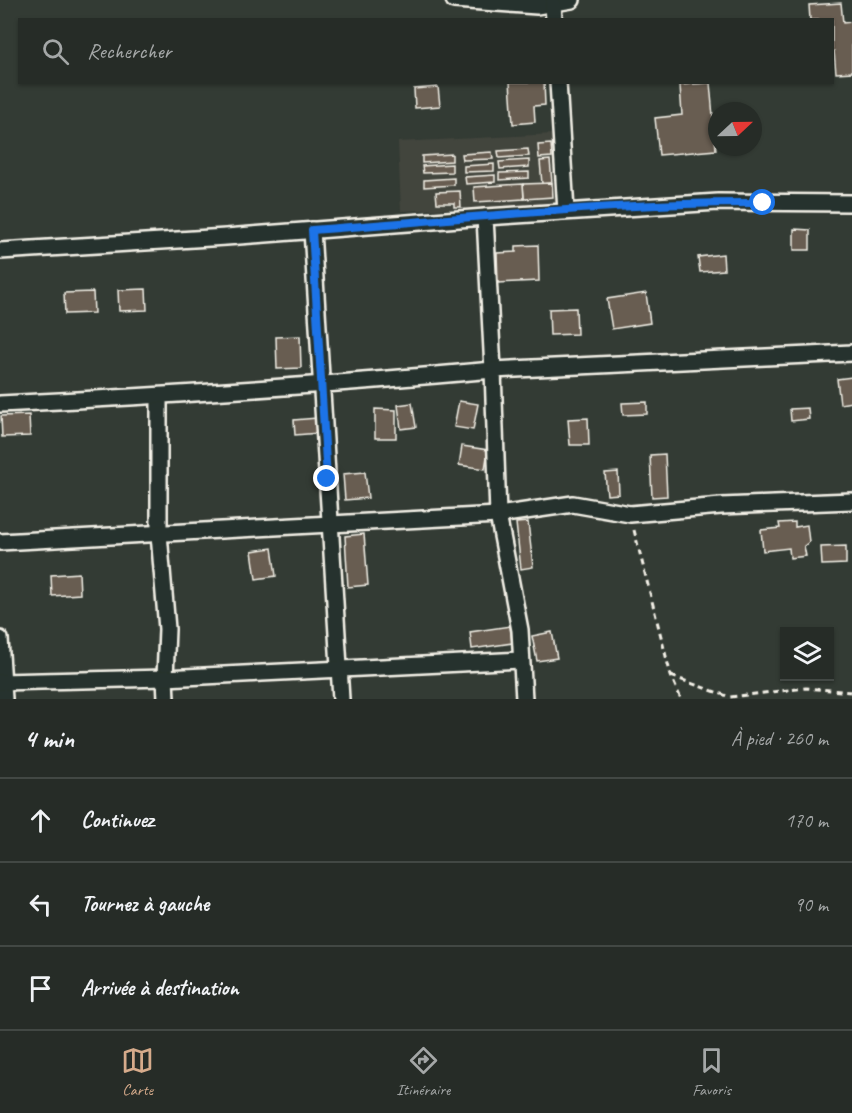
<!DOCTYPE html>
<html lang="fr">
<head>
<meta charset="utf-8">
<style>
	body { margin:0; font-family:Caveat,sans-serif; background:#323833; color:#f1f3f6 }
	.controls { position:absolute; right:18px; bottom:18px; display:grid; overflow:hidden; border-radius:0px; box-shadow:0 2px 4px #0004 }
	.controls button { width:54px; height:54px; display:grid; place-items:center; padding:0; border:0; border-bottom:2px solid #424844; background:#262c27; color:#f1f3f6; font:30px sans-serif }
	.compass { position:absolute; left:708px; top:102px; width:54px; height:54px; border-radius:50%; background:#262c27; box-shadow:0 2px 4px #0004; rotate:68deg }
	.stop { position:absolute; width:18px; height:18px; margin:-14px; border:4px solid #1a73e8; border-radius:50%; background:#fff }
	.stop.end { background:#1a73e8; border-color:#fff; box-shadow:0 2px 6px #0008 }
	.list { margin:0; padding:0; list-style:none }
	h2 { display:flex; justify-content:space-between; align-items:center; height:78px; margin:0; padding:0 24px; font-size:26px }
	h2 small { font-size:20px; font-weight:400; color:#a4a7a7 }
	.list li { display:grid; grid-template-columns:39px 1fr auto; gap:18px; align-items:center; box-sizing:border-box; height:84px; padding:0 24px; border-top:2px solid #424844 }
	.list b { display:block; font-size:22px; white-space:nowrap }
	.list em { font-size:20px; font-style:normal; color:#a4a7a7 }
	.icon { flex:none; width:33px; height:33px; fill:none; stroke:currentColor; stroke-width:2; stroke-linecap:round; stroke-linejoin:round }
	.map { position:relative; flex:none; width:852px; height:699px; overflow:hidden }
	.search { position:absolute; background:#262c27; box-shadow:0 2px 4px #0004; left:18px; right:18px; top:18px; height:66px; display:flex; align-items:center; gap:15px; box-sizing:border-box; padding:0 21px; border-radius:0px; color:#a4a7a7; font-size:22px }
	.sheet { height:330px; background:#262c27 }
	nav { display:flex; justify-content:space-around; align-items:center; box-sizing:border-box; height:84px; border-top:2px solid #424844; background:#262c27; font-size:16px; color:#a4a7a7 }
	nav a { display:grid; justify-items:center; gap:3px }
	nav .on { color:#d6ab8b }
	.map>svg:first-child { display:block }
	.built { fill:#43453d }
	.building { fill:#675d51; stroke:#f4f1e8; stroke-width:1.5 }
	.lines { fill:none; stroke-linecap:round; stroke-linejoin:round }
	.minor-casing { stroke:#f4f1e8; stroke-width:20 }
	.path { stroke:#f4f1e8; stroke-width:3; stroke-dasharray:6 4.5; stroke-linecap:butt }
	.minor { stroke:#26332d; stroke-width:15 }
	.route { stroke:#1a73e8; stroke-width:8 }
</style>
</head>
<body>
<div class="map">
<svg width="852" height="699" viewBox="0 0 852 699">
	<rect width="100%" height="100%" fill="#333b34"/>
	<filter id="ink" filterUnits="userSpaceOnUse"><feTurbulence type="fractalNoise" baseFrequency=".0167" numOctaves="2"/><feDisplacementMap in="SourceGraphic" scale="12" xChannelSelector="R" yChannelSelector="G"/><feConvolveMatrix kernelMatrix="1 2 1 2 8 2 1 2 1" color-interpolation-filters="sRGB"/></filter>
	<g filter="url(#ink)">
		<path class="built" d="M555,134L562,204L401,211L398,142Z"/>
		<g class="building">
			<path d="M841,3L843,23L852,22V72L836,73L834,51H832V20H810L809,5Z"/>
			<path d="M510,82H544L545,105L534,106L535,122L513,124Z"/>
			<path d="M710,83L716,150L659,155L655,118L682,115L680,85Z"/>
			<path d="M438,87L440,106L415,108L414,89Z"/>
			<path d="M551,144L552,157L539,158L538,145Z"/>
			<path d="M528,149L529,156L499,158L498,151Z"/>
			<path d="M492,152L493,159L463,160L462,154Z"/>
			<path d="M452,154V161L422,163V156Z"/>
			<path d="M529,160V167L500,169L499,162Z"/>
			<path d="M550,160L552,183L542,184L540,161Z"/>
			<path d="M452,164V172L423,173L422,166Z"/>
			<path d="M494,164V171L464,172V166Z"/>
			<path d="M529,172V178L499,180V173Z"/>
			<path d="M495,175V182L466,184L465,177Z"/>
			<path d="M454,178V185L424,187V180Z"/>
			<path d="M552,183L553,197L524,199L523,184Z"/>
			<path d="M523,184L524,199L475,202L474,187Z"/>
			<path d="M460,191L461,207H454V203H437L436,192Z"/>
			<path d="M794,229L810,230V250H794Z"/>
			<path d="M538,245L539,281L498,283L497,253L516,252V246Z"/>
			<path d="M723,254L724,270L700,272L698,257Z"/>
			<path d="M146,289L147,310L119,311L118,290Z"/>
			<path d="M93,292L94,313L65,314L64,293Z"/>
			<path d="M646,293L650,323L612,329L607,299Z"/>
			<path d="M576,308L577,334L550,335L549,309Z"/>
			<path d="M300,336L301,368L277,369L276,337Z"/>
			<path d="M852,377V402L840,404L837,379Z"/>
			<path d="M459,401L478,404L473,430L454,427Z"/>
			<path d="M647,402V414L623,415L622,403Z"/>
			<path d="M412,403L416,427L401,429L398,405Z"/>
			<path d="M808,408L809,419L791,421L790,409Z"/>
			<path d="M375,409L396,410V438H375Z"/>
			<path d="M29,415L30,436L2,437L1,416Z"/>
			<path d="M317,418L319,433L295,435L294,420Z"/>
			<path d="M588,418L589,445H570L568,419Z"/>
			<path d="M462,446L488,450L485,469L459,465Z"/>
			<path d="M665,454L667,496L652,497L650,455Z"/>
			<path d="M365,472L368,498L345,500L343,474Z"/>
			<path d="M618,472L619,494L607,495L605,473Z"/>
			<path d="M528,522L533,567L521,569L516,523Z"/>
			<path d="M795,522V527L807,525L809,542L804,546L806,556L790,558L789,548L763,551L761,530L780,528L779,523Z"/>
			<path d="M364,534L368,585L348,587L345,536Z"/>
			<path d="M846,546V564L822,565L821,547Z"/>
			<path d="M272,548L276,576L256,579L252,551Z"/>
			<path d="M79,573L80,594L52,596L51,575Z"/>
			<path d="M510,626L512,643L472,649L470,632Z"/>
			<path d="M552,632L557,658L537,661L532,636Z"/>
		</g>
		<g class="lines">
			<g class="minor-casing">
				<g id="minor">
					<path d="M454,0L537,6L572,0"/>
					<path d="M553,4L554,20"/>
					<path d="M558,82L566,211"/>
					<path d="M312,230L341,699"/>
					<path d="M0,251L226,237L485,217"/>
					<path d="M159,396V534L167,629L165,678L166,699"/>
					<path d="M0,404C165,396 329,385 493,370L485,217L718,202L852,203"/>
					<path d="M0,542L498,515L573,504L630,514L721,506L852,501"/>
					<path d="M0,639L4,699"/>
					<path d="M0,682L165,678L521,660"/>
					<path d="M524,699L520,630L498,515L493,370L852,353"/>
				</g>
			</g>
			<g class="path">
				<path d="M634,530L671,676L681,699"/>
				<path d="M671,676L730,697L806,688L852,692"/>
			</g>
			<use href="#minor" class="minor"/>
		</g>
	</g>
	<g class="lines" filter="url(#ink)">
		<path class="route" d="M327,479L312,230C461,219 614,202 763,203"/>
	</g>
</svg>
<div class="controls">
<button><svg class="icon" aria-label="layers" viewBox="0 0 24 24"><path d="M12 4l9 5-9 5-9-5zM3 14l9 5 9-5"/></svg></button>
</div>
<svg class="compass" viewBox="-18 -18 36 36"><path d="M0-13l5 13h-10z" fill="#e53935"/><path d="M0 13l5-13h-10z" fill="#a4a7a7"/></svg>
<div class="stop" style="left:763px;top:203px"></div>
<div class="stop end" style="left:327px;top:479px"></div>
<div class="search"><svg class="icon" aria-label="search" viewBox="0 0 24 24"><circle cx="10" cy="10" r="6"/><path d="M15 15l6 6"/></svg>Rechercher</div>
</div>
<section class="sheet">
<h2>4 min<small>À pied · 260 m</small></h2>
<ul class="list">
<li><svg class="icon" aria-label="ahead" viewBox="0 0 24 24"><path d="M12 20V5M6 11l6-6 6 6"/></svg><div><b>Continuez</b></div><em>170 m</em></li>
<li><svg class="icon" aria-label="left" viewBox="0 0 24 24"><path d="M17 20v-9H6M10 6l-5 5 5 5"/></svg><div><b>Tournez à gauche</b></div><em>90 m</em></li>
<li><svg class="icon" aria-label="arrive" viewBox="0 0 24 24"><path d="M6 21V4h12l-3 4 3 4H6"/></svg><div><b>Arrivée à destination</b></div></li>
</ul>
</section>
<nav>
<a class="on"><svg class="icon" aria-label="map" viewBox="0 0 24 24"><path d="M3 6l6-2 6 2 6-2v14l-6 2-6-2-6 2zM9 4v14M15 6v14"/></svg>Carte</a>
<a><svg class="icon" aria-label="directions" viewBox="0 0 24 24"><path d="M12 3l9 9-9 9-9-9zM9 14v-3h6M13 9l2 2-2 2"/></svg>Itinéraire</a>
<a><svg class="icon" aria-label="saved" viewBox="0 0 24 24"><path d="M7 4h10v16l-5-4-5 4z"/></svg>Favoris</a>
</nav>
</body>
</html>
